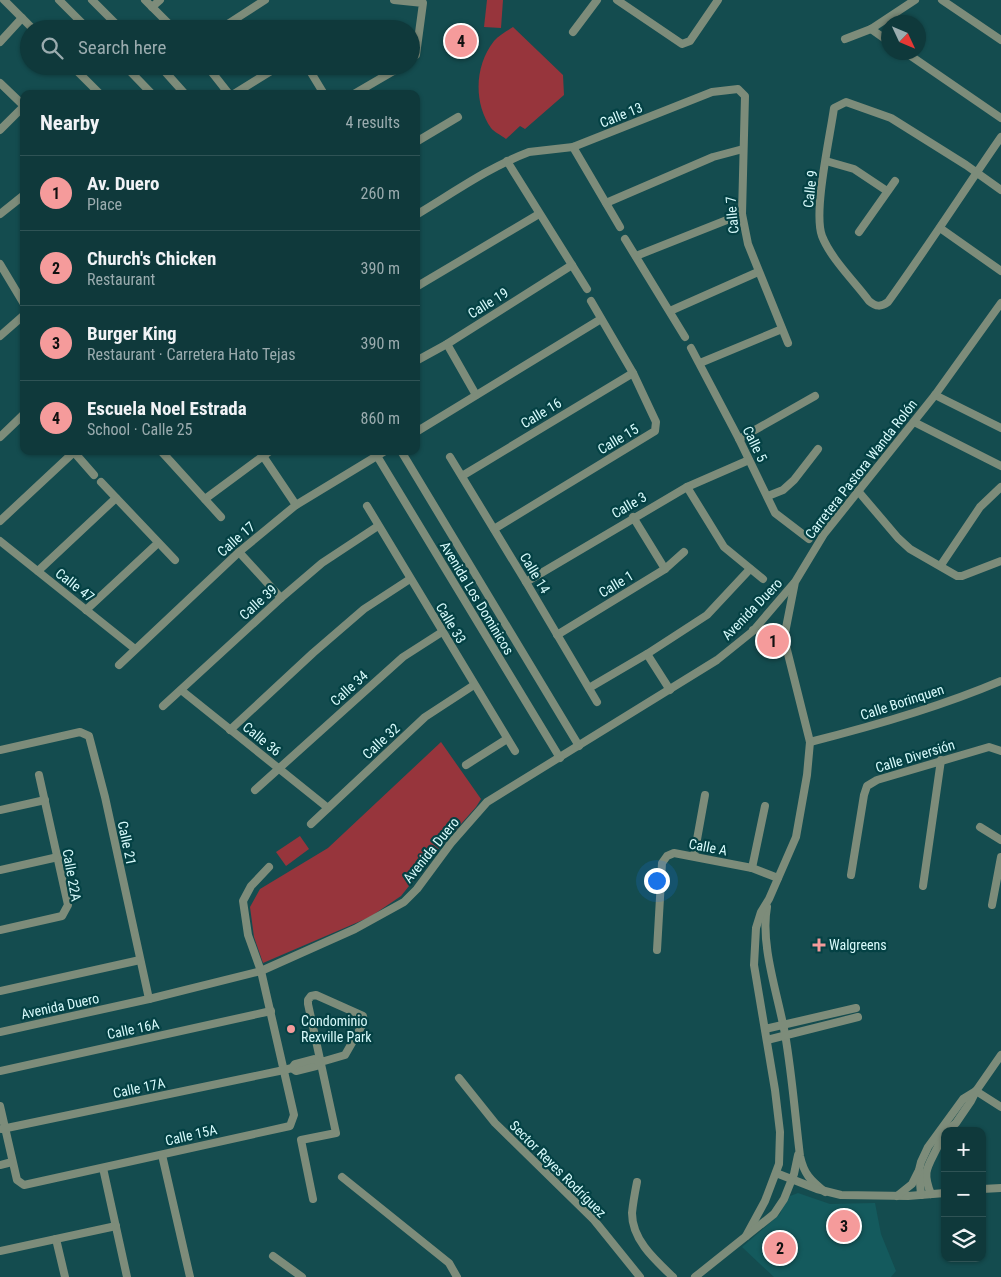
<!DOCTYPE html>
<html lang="en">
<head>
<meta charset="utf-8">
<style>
	body { margin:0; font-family:"Roboto Condensed",sans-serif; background:#184042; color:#f1f3f6 }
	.controls { position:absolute; right:15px; bottom:15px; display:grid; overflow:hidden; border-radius:10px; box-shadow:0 1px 4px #0004 }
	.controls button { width:45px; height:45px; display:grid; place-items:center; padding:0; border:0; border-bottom:1px solid #2f5355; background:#0f393b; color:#f1f3f6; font:25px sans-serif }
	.compass { position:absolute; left:881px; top:15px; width:45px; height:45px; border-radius:50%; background:#0f393b; box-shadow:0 1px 4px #0004; rotate:134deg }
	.you { position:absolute; left:656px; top:880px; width:18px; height:18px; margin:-12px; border:4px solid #fff; border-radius:50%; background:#1a73e8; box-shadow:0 0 0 8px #1a73e833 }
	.badge { display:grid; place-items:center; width:32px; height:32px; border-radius:50%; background:#f59b9b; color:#111; font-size:16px; font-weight:700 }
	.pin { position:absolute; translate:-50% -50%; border:2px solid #fff; box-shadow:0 1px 5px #0006 }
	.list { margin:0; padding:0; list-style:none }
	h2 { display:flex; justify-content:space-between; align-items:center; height:65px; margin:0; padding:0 20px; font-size:21px }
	h2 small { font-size:16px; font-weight:400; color:#9bacaf }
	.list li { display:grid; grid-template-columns:32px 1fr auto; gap:15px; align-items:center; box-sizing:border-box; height:75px; padding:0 20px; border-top:1px solid #2f5355 }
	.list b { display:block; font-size:19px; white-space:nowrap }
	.list p { margin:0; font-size:16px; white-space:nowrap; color:#9bacaf }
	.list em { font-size:16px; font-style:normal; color:#9bacaf }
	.icon { flex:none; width:28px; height:28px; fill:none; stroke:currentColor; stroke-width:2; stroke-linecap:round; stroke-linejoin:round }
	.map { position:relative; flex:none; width:1001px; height:1277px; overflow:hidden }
	.search { position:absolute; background:#0f393b; box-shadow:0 1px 4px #0004; left:20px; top:20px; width:400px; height:55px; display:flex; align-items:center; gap:12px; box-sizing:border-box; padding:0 18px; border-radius:28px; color:#9bacaf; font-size:19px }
	.panel { position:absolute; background:#0f393b; box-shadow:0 1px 4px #0004; left:20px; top:90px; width:400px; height:365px; border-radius:10px }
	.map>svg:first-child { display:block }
	.built { fill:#145a5d }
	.green { fill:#97353c }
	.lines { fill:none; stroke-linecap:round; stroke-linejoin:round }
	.minor { stroke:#7d8c7a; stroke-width:8 }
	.poi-dot { fill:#f59b9b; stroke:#044144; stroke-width:2 }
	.labels { text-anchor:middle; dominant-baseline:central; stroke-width:4.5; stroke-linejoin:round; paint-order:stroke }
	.street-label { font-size:14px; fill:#d8fbfc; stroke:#044144 }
	.poi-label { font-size:14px; fill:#d8fbfc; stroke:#044144; text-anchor:start }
</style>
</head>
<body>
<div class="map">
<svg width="1001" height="1277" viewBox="0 0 1001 1277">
	<rect width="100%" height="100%" fill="#144c4f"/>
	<path class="built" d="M798,1193L830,1204L875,1203L881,1234L896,1271L891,1277H774L742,1247L780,1214L784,1203L790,1196Z"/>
	<g class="green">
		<path d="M487,0H503L501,28L484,27Z"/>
		<path d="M513,27L563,75L564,95L525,129L520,126L506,139C501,135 494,132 491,128C473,102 475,65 494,41C499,35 507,31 513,27Z"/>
		<path d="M441,742L481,799L476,807L437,851L401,896L370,917L263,963L254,937L250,907L260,889L328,848Z"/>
		<path d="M300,836L309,849L286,866L276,852Z"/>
	</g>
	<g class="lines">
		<g class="minor">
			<path d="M4,0L33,29"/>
			<path d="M59,0L88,29"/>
			<path d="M92,0L121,29"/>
			<path d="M145,0L174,29"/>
			<path d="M394,0L423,3L416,55L411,59"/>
			<path d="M617,0L682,44L690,41L718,0"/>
			<path d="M942,0L1001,40"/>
			<path d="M152,7L160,0"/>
			<path d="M220,29L265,0"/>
			<path d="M871,29L888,41"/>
			<path d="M573,32L597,0"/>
			<path d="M845,39L871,29L915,0"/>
			<path d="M0,42L22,18"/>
			<path d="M905,52L1001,118"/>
			<path d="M72,66L100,94"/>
			<path d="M125,66L152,94"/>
			<path d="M160,66L185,94"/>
			<path d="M207,66L229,94"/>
			<path d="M307,66L324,94"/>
			<path d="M0,83L24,106"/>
			<path d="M234,94L279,66"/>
			<path d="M354,94L402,66"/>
			<path d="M0,130L24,106"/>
			<path d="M1001,137C963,192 927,248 888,302C881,307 876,307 869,301C855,282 831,259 822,236C813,212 830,137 834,108L846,102L891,118L966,165L1001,190"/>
			<path d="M416,142L458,117"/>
			<path d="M573,147L620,227"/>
			<path d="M507,161L587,289"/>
			<path d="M826,161L854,169L887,191"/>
			<path d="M606,203L713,157L743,149"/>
			<path d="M0,214L24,195"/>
			<path d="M416,215C453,193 489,167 529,152L573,147L712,92L738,89L745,96L742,214L748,244L788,343"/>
			<path d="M940,228L1001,271"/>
			<path d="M859,232L895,181"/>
			<path d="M625,239L685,337"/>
			<path d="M636,256L742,214"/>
			<path d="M0,264L24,304"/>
			<path d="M416,287L539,214"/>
			<path d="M670,311L758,272"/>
			<path d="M0,336L24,315"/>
			<path d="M447,344L476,395"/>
			<path d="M691,348L739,439L775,513L809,539"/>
			<path d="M416,361L447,344L572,265"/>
			<path d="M700,363L782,329"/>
			<path d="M935,395L1001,428"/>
			<path d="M914,422L1001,466"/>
			<path d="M416,432L601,319"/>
			<path d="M0,437L24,414"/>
			<path d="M739,439L815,396"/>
			<path d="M73,451L94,475"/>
			<path d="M161,451L221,517"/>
			<path d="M374,451L560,758"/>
			<path d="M401,451L579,746"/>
			<path d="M263,456L296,505"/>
			<path d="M450,457L526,582L597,702"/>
			<path d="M462,476L633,373"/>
			<path d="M101,482L175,560"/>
			<path d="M687,487L724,547L763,579"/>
			<path d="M858,491L898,538L910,549L957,576H962L1001,561"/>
			<path d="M768,496L783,490L794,480L818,449"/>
			<path d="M205,499L270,451"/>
			<path d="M367,506L515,751"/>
			<path d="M633,517L665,569"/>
			<path d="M0,521L74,452"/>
			<path d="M494,529L655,431L656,422L633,373L591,301"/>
			<path d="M0,541L135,649"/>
			<path d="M239,552L281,598"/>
			<path d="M941,565L980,507L1001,487"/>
			<path d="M38,571L116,498"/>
			<path d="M526,582L687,487L749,460"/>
			<path d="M86,610L158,543"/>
			<path d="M753,630C767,628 775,627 784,638"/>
			<path d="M557,635L665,569L684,552"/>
			<path d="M647,654L670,690"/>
			<path d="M119,665L239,552L296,505L385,451"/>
			<path d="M589,688L647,654L707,615L750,569"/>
			<path d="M181,690L328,808"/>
			<path d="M163,706L281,598L322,563L378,526"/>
			<path d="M230,730L313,653L364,609L410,579"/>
			<path d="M810,742C874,726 940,707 1001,681"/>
			<path d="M0,750L80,732L89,736L105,797L149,999"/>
			<path d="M466,765L507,739"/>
			<path d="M255,790L403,657L442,632"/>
			<path d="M0,810L45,800"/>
			<path d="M311,824L425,717L474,685"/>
			<path d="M980,827L1001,840"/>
			<path d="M694,856L705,795"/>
			<path d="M752,868L765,806"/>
			<path d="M0,870L58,857"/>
			<path d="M851,875L864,795L867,786L877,780L989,747L1001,751"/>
			<path d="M923,886L941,760"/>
			<path d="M992,905L1001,857"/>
			<path d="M767,907C760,945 778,995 785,1034C792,1074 795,1115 800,1156C804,1174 810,1180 825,1192"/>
			<path d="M0,930L62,916L68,905L39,775"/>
			<path d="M657,950L662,863L667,856L674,853L752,868L778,878"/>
			<path d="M0,991L140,960"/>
			<path d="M765,1029L856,1008"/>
			<path d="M0,1032L149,999L261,971L355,929L404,902L417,889L451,843L487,802L717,660L753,631L794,583"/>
			<path d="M767,1040L858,1017"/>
			<path d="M292,1068L296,1071L316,1066L319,1062H321L345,1055L364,1022L363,1016L316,995L311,996L308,1000V1004L336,1133L301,1140L313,1199"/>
			<path d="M0,1071L271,1011"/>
			<path d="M459,1078L495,1123L594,1220L640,1277"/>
			<path d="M976,1091L1001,1107"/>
			<path d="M0,1106L17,1180L24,1185L290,1126L294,1115L261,971L248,935L243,901L251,886L269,867"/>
			<path d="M2,1129L284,1070L292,1068L295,1064L314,1059L319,1062"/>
			<path d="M947,1131L956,1123L971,1101L976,1091L1001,1055"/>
			<path d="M162,1155L190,1277"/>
			<path d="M0,1165L12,1162"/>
			<path d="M103,1168L127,1277"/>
			<path d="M776,1173L817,1189L841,1195L908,1196L945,1193"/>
			<path d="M342,1177L449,1263L457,1277"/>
			<path d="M637,1182C635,1192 633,1203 632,1213C632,1240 655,1260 673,1277"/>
			<path d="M982,1189L1001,1188"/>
			<path d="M931,1194C922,1172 927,1168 937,1148C939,1143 941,1139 945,1134"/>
			<path d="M921,1195L919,1170L921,1162L928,1147L963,1099L976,1091"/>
			<path d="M897,1196L912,1184L918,1172"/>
			<path d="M746,1236L765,1201L779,1164L780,1132L775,1090L754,965L756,928L761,912L769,899L796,837L807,775L810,742L784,638L795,582L824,534L935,395L1001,303"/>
			<path d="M56,1239L65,1277"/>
			<path d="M0,1251L116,1226"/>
			<path d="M273,1256L302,1277"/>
			<path d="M695,1277L774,1214L784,1199L794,1174L798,1155"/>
		</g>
	</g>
	<g class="poi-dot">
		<path d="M816.5 937.5h5v5h5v5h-5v5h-5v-5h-5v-5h5z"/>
		<circle cx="291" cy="1029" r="5"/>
	</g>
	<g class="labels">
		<g class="street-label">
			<text transform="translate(621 115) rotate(-22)">Calle 13</text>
			<text transform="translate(810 189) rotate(-83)">Calle 9</text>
			<text transform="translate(732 215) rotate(-95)">Calle 7</text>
			<text transform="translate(488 303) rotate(-32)">Calle 19</text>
			<text transform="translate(541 413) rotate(-31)">Calle 16</text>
			<text transform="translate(618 439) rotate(-31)">Calle 15</text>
			<text transform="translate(755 444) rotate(64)">Calle 5</text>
			<text transform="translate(861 469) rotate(-52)">Carretera Pastora Wanda Rolón</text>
			<text transform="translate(629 505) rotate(-30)">Calle 3</text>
			<text transform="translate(236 539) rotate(-41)">Calle 17</text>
			<text transform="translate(535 573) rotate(59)">Calle 14</text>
			<text transform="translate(616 584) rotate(-31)">Calle 1</text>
			<text transform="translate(75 585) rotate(38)">Calle 47</text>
			<text transform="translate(477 598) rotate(59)">Avenida Los Dominicos</text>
			<text transform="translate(258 602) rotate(-42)">Calle 39</text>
			<text transform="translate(752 609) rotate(-46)">Avenida Duero</text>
			<text transform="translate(451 623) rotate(59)">Calle 33</text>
			<text transform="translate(349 688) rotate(-42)">Calle 34</text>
			<text transform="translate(902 702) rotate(-18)">Calle Borinquen</text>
			<text transform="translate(262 739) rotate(39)">Calle 36</text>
			<text transform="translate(381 741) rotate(-43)">Calle 32</text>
			<text transform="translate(915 756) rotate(-17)">Calle Diversión</text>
			<text transform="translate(127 843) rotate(78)">Calle 21</text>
			<text transform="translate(708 847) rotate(11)">Calle A</text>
			<text transform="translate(431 850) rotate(-51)">Avenida Duero</text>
			<text transform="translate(72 875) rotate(80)">Calle 22A</text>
			<text transform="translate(60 1006) rotate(-12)">Avenida Duero</text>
			<text transform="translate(133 1029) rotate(-12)">Calle 16A</text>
			<text transform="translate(139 1088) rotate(-12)">Calle 17A</text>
			<text transform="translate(191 1135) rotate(-13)">Calle 15A</text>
			<text transform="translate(558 1169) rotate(45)">Sector Reyes Rodríguez</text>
		</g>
		<g class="poi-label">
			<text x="829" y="945">Walgreens</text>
			<text x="301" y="1021">Condominio<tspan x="301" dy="16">Rexville Park</tspan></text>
		</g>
	</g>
</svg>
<div class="controls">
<button>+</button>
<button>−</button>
<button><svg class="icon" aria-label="layers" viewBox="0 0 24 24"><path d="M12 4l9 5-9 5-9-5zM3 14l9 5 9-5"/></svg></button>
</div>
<svg class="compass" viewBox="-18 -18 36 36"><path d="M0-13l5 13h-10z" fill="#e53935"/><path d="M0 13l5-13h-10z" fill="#9bacaf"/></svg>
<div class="you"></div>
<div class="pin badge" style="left:773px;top:641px">1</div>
<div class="pin badge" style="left:780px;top:1248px">2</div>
<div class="pin badge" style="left:844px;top:1226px">3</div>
<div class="pin badge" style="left:461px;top:41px">4</div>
<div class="search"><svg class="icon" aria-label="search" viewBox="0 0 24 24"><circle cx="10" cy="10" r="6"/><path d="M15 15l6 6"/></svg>Search here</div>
<section class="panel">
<h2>Nearby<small>4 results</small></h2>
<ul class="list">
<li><span class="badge">1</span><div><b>Av. Duero</b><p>Place</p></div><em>260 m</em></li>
<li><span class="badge">2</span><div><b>Church's Chicken</b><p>Restaurant</p></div><em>390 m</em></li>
<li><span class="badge">3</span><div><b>Burger King</b><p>Restaurant · Carretera Hato Tejas</p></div><em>390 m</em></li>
<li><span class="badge">4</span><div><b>Escuela Noel Estrada</b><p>School · Calle 25</p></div><em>860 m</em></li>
</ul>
</section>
</div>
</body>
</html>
